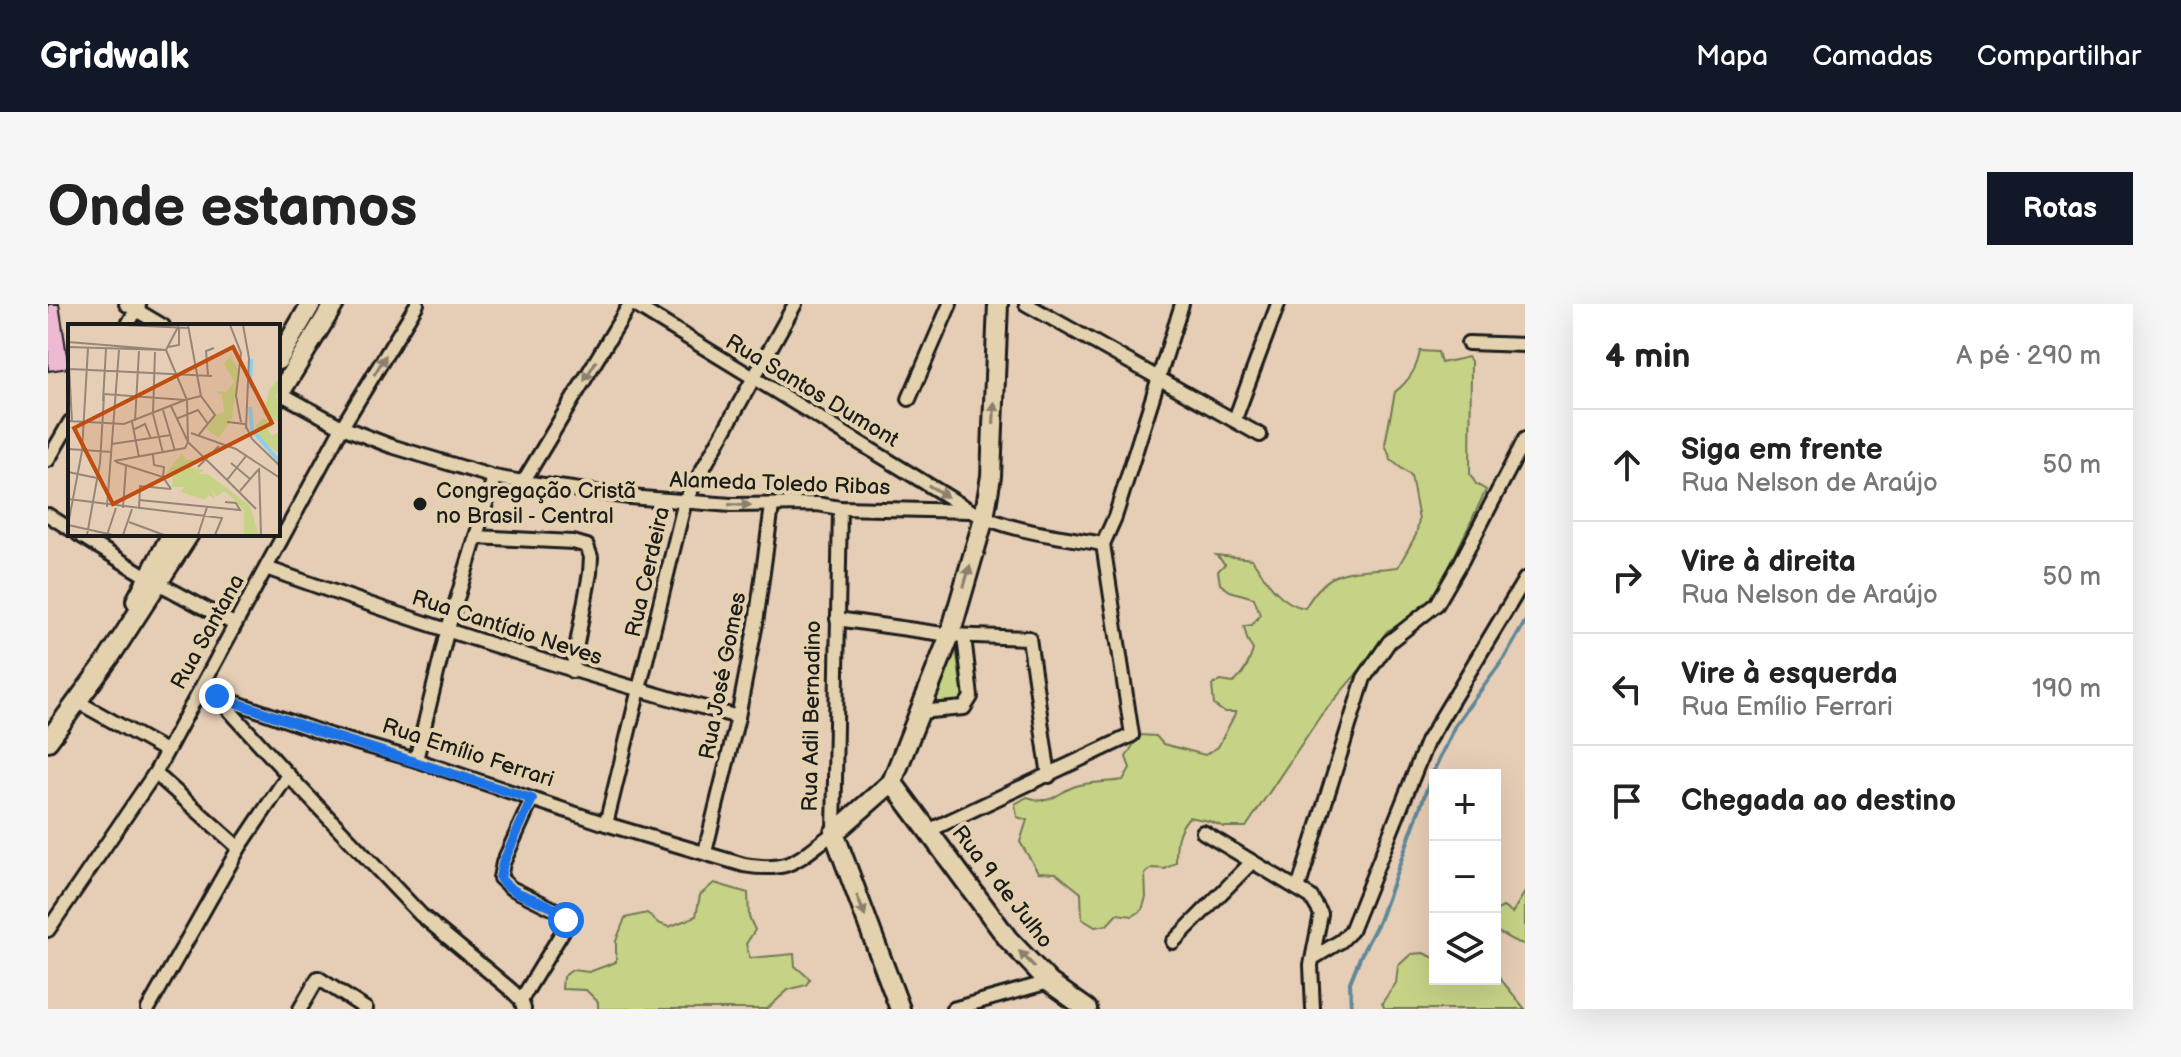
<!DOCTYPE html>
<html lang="pt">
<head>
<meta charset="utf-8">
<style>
	body { margin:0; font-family:"Balsamiq Sans",sans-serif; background:#f6f6f6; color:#222 }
	.controls { position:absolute; right:24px; bottom:24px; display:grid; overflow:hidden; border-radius:0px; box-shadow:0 8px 32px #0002 }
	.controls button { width:72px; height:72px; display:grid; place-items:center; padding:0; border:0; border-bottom:2px solid #e0e0e0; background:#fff; color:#222; font:40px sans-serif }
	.stop { position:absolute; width:24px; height:24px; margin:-18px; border:6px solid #1a73e8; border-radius:50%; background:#fff }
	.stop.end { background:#1a73e8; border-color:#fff; box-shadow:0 2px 8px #0008 }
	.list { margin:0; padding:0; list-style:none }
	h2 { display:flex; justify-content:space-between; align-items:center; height:104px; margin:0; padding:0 32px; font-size:34px }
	h2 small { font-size:26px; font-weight:400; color:#767676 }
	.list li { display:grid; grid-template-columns:52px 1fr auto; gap:24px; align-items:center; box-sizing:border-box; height:112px; padding:0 32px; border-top:2px solid #e0e0e0 }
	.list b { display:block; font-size:30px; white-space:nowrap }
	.list p { margin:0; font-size:26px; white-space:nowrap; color:#767676 }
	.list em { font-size:26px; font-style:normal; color:#767676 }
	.icon { flex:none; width:44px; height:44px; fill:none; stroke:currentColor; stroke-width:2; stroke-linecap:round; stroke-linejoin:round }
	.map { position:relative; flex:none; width:1477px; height:705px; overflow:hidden; border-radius:0px }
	header { display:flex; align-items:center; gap:48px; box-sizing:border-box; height:112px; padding:0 40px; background:#111827; color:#fff }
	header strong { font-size:38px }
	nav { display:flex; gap:44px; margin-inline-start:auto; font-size:28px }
	.intro { display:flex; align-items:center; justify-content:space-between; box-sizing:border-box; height:192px; padding:0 48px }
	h1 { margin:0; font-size:56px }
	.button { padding:20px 36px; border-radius:0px; background:#111827; color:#fff; font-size:28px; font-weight:700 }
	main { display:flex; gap:48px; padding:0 48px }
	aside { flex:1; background:#fff; border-radius:0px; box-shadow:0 8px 32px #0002 }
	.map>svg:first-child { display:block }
	.green { fill:#c6d387; stroke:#717852; stroke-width:2 }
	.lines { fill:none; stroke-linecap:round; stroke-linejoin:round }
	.stream { stroke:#5e8899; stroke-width:4 }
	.building { fill:#eeb9d3; stroke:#1c1c1c; stroke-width:2 }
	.street-casing { stroke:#1c1c1c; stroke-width:18 }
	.secondary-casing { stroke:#1c1c1c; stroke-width:24 }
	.street { stroke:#e4d2af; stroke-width:12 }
	.secondary { stroke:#e4d2af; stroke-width:18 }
	.oneway { fill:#8a806d }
	.route { stroke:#1a73e8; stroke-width:10 }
	.poi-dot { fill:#1c1c1c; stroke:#e4d2af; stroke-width:3 }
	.labels { text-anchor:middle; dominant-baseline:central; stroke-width:8; stroke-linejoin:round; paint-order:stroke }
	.street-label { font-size:22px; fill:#1c1c1c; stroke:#e4d2af }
	.poi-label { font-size:22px; fill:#1c1c1c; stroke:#e4d2af; text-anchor:start }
	.inset-river { fill:none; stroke:#8ad0ec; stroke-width:4 }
	.inset-road { fill:none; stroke:#958678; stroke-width:2 }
	.view { fill:#bf4d0f; fill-opacity:0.15; stroke:#bf4d0f; stroke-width:4 }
	.inset-edge { fill:none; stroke:#1c1c1c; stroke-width:4 }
</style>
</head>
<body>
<header>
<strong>Gridwalk</strong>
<nav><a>Mapa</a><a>Camadas</a><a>Compartilhar</a></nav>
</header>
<div class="intro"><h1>Onde estamos</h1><a class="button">Rotas</a></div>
<main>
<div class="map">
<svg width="1477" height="705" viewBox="0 0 1477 705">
	<rect width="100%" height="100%" fill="#e6cdb6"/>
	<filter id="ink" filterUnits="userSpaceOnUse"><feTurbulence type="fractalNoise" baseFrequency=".0125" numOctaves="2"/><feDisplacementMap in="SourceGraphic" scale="16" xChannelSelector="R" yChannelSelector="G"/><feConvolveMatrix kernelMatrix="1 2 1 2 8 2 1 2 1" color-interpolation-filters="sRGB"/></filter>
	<g filter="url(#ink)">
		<g class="green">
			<path d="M1372,47L1390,48L1393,59L1420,53L1423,57L1422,170L1428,180L1438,186L1385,297L1373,309L1339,327L1311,367L1273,411L1198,523H1176L1161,517L1141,513C1128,528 1128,539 1128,559L1117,565L1104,564L1097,570L1098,593L1094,606L1085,612L1069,610L1059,621L1047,623L1034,615L1033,589L1008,569L990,568L972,538L979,516L969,513L967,500L979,493C1006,502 1007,489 1028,482C1044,477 1059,479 1075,476L1082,464L1078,453L1091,431L1108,432L1115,440L1157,451L1170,443L1188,408H1176L1166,401L1164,381L1173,377L1185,379C1196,371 1201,359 1205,346L1199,335L1196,322L1204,321L1212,311L1206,294L1182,287L1172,280L1170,267L1177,260L1168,251L1204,255C1217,275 1232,300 1257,304C1283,259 1305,269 1350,263L1368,231L1371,216L1363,172L1343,156L1337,140L1347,88C1361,77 1369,65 1372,47Z"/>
			<path d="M908,345L915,395C904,401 896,400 884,397Z"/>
			<path d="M666,579L700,589L701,613L707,626L698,640L702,654L746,650L747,662L762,675L758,681L740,686L719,705H550V698L538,686L514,685L515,673L524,666L541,668L568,658V637L577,614L599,609L610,619L621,623L648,612L652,591Z"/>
			<path d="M1477,588V640C1464,639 1459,631 1447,627V607L1455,603L1464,609Z"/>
			<path d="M1375,649L1387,654V675H1447V668L1477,705H1337L1334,699L1348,679L1350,662L1363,650Z"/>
		</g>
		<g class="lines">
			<path class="stream" d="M1303,705L1302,678L1313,651L1331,617L1385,468L1407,421L1457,353L1477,318"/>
		</g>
		<path class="building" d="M0,0H11L21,64L0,67Z"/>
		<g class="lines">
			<g class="street-casing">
				<g id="street">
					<path d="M78,0L115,22"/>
					<path d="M585,0L923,207C963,228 1011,232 1055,240"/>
					<path d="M978,0L1212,131"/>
					<path d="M79,22L91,1"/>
					<path d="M1420,39L1477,41"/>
					<path d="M230,88L294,123L343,142L446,173L475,178L581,193L683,201L769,200L792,204L923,207"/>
					<path d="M861,95L902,0"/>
					<path d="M1187,115L1230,0"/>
					<path d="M0,156L22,118"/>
					<path d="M475,178L582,0"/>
					<path d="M0,211L22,225"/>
					<path d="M30,230L99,273L186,320"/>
					<path d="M428,233L525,238L539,242L543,253L542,269L524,367"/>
					<path d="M1055,240L1067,213L1134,0"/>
					<path d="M218,264C374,320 530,370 690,413"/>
					<path d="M789,315L902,331L981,334L1001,472"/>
					<path d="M169,392L278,430L368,456L558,520L696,561C745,569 749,555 786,529L792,204"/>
					<path d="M172,396L240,471L373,611L463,686L473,696L476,705"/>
					<path d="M30,398L118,447"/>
					<path d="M871,408L916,404L923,393L916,332"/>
					<path d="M368,456L399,328L446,173"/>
					<path d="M107,469L191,544"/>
					<path d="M558,520L637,197L747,0"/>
					<path d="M880,527L1084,431L1055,240"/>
					<path d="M1155,528L1263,593L1273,610L1263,661L1265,705"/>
					<path d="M657,548L690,413L708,319L724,202"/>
					<path d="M1250,585L1316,374L1341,338L1389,300L1411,262L1477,135"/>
					<path d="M0,626L107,469L294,123L369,0"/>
					<path d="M1125,638L1204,558"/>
					<path d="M1265,654L1293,637L1303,627L1379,438L1477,275"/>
					<path d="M473,696L518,622L516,611L510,607L463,584L452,574L455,559L484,495"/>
					<path d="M100,705L191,544L240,471"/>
					<path d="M252,705L270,674L318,705"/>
					<path d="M905,705L1001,678"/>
				</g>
			</g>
			<g class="secondary-casing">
				<g id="secondary">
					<path d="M230,56L263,0"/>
					<path d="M230,92L286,0"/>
					<path d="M88,297L124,230"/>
					<path d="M0,437L61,354L141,230"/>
					<path d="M844,478L960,635L1001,678L1039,705"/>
					<path d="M852,705L786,529L844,478L902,331L936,214L943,172L950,0"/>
				</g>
			</g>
			<use href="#street" class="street"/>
			<use href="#secondary" class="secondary"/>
		</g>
		<defs><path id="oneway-solid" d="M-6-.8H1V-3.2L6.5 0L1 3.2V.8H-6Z" transform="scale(2)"/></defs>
		<g class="oneway">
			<use href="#oneway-solid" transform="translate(332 61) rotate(-59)"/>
			<use href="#oneway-solid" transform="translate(542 67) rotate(121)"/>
			<use href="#oneway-solid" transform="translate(946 109) rotate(-88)"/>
			<use href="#oneway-solid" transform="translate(890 187) rotate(31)"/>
			<use href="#oneway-solid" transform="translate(692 201) rotate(2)"/>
			<use href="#oneway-solid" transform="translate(919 272) rotate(-74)"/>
			<use href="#oneway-solid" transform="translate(813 602) rotate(69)"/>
			<use href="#oneway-solid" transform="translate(979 655) rotate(-134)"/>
		</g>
	</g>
	<g class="lines" filter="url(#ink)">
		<path class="route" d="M169,392L278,430L484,495L455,559L452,574C466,596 504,594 518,616"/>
	</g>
	<circle class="poi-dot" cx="372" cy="200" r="8"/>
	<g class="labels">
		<g class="street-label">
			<text transform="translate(764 87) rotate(31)">Rua Santos Dumont</text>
			<text transform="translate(732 180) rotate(2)">Alameda Toledo Ribas</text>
			<text transform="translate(600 268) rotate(-77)">Rua Cerdeira</text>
			<text transform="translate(459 324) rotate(18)">Rua Cantídio Neves</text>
			<text transform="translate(160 328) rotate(-61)">Rua Santana</text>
			<text transform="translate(675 372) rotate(-79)">Rua José Gomes</text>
			<text transform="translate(764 412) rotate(-89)">Rua Adil Bernadino</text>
			<text transform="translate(420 449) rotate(18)">Rua Emílio Ferrari</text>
			<text transform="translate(954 583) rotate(52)">Rua 9 de Julho</text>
		</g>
		<g class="poi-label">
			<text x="388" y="187">Congregação Cristã<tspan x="388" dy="25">no Brasil - Central</tspan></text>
		</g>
	</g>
	<g transform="translate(20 20)">
		<rect width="212" height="212" fill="#e6cdb6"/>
		<path d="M162,32L170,45L168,66L164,95L151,114L138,105L147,91L156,88L154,71L146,67L158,68L166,58L156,40ZM212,54V71L208,69L212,99L195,90L202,64ZM196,94L207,102L199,104L204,112L212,107V130L190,114L188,101ZM114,129L118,136L125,135L123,143L136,146L130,150H140L182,182L191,211H176V186L157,167L148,173L144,166L147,175L140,171L137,176L113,168L116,163H104L105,151L99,148Z" fill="#c6d387"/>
		<path class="inset-river" d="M182,64L183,35M182,83L184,106L212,138"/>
		<path class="inset-road" d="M55,1L121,4M111,1L98,26L119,76L120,118L159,156L178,132M120,1L133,72L147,91L130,112M162,1L173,29L168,72L173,98M175,1L181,34L178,105M0,18L98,26L0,23M0,23L4,98M100,23L111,21V4M87,28L85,90L95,129M2,45L144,52M140,51L138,27L146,24M36,70L117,76L133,72M35,77L38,25M95,86L107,127M108,95L130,86L140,100M0,97L56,100L117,76M67,97L71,27M64,98L71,133M159,98L177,100L184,115L212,142M65,106L77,100L83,115M123,109L168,125L212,154M44,120L103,111M0,125L44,128M85,131L86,141L96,143L95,153M46,137L117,124L120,118L103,82M48,138L95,153L103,165M163,139L182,155M130,143L151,122M191,144L193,211M0,148L29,154M159,156L188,185M172,167L190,146M0,175L154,194L147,211M71,176L172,186L168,179L157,178M39,183L51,26M55,184L58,142M71,185L72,162L103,165M61,198L96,211M0,201L14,127L20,24M0,201L45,211M19,211L32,139L36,72M39,211L48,184M55,211L64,185M130,211L139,183"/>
		<path class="view" d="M165,23L204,99L45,180L6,104Z"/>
		<rect width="212" height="212" class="inset-edge"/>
	</g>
</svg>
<div class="controls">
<button>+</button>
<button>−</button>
<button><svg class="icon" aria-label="layers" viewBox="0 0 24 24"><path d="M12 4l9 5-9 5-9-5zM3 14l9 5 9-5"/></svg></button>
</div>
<div class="stop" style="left:518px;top:616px"></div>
<div class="stop end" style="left:169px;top:392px"></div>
</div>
<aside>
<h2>4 min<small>A pé · 290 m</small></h2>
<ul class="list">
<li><svg class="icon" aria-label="ahead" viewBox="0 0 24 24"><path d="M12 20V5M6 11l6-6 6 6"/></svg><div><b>Siga em frente</b><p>Rua Nelson de Araújo</p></div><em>50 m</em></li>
<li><svg class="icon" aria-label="right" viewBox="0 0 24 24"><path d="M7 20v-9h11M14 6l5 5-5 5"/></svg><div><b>Vire à direita</b><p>Rua Nelson de Araújo</p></div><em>50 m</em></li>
<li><svg class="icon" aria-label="left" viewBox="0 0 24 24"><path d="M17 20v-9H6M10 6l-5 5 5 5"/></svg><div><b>Vire à esquerda</b><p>Rua Emílio Ferrari</p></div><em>190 m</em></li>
<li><svg class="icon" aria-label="arrive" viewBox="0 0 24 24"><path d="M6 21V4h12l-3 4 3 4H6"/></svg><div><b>Chegada ao destino</b></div></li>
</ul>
</aside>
</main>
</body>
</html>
